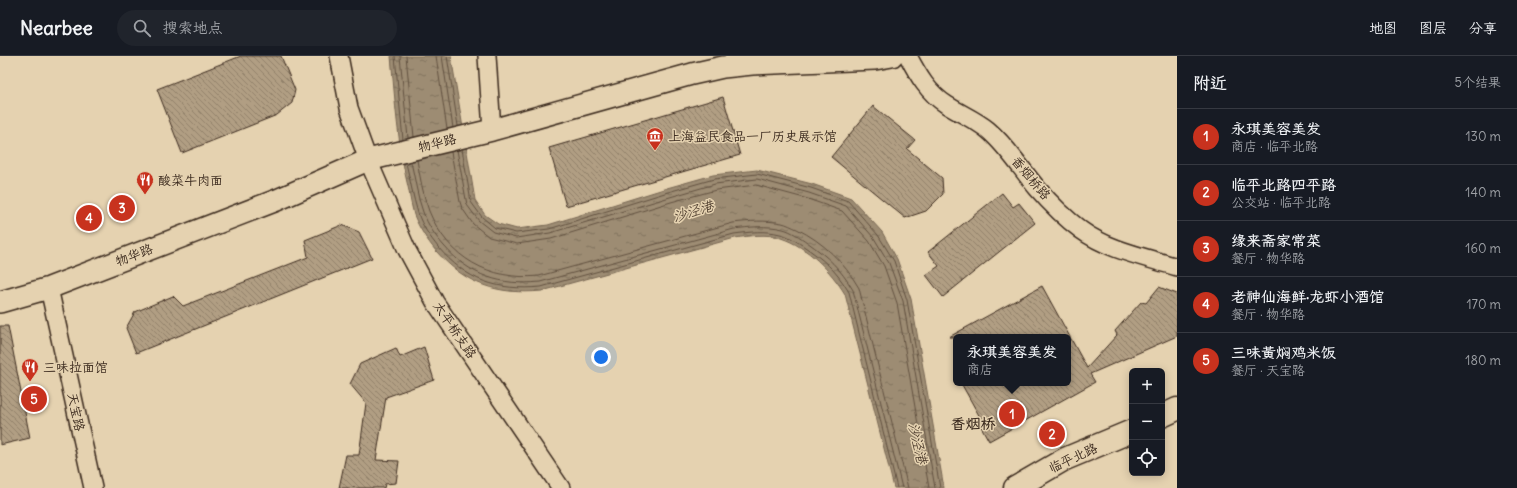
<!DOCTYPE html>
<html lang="zh">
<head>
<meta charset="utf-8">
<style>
	body { margin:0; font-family:Delius,"LXGW WenKai TC",sans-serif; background:#20242c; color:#f1f3f6 }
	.controls { position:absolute; right:12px; bottom:12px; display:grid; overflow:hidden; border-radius:6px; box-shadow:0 2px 10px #0003 }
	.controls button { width:36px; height:36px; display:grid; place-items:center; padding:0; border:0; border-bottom:1px solid #363941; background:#171b24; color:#f1f3f6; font:20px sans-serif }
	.you { position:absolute; left:601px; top:301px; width:14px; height:14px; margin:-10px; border:3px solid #fff; border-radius:50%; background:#1a73e8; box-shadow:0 0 0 6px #1a73e833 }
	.badge { display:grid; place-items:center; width:26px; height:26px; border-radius:50%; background:#c8321e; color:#fff; font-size:13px; font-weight:700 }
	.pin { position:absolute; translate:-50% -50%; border:2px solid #fff; box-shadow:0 1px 4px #0006 }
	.popup { position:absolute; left:953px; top:278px; width:118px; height:52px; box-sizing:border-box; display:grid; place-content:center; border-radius:6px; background:#171b24; filter:drop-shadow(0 1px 3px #0005); font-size:13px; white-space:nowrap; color:#9ea1a6 }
	.popup b { font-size:15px; color:#f1f3f6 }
	.popup::after { content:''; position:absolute; left:50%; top:100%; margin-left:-8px; border:8px solid transparent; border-top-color:#171b24 }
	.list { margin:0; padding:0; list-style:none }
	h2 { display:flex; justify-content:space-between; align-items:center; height:52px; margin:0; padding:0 16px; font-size:17px }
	h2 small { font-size:13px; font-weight:400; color:#9ea1a6 }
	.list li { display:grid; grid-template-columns:26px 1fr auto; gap:12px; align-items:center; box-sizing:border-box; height:56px; padding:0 16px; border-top:1px solid #363941 }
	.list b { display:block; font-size:15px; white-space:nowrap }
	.list p { margin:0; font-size:13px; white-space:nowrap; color:#9ea1a6 }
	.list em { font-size:13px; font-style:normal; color:#9ea1a6 }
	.icon { flex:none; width:22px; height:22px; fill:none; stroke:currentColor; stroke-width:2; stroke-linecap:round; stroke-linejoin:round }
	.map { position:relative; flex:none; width:1177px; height:432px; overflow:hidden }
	header { display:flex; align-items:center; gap:24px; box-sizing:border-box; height:56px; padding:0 20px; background:#171b24; border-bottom:1px solid #363941 }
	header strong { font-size:19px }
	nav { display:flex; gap:22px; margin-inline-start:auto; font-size:14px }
	.search { width:280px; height:36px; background:#20242c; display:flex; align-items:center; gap:10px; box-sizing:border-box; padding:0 14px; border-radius:22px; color:#9ea1a6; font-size:15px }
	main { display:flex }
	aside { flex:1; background:#171b24 }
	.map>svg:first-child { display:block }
	.water { fill:url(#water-ripples); stroke:#766551 }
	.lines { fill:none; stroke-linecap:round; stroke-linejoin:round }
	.shore { stroke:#625140; stroke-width:1 }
	.building { fill:url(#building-back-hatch); stroke:#3b2a1e }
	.minor-casing { stroke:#3b2a1e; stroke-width:20 }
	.tertiary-casing { stroke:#3b2a1e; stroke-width:24 }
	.secondary-casing { stroke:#3b2a1e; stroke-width:25 }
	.minor { stroke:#e5d2b0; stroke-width:17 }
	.tertiary { stroke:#e5d2b0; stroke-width:21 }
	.secondary { stroke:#e5d2b0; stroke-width:22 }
	.labels { text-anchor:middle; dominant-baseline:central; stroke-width:3; stroke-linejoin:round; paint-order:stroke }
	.poi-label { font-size:13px; fill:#3b2a1e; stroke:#e5d2b0; text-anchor:start }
	.street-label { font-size:13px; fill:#3b2a1e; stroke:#e5d2b0 }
	.water-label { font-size:14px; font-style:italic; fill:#4f3e2f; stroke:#e5d2b0 }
	.quarter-label { font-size:15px; font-weight:bold; fill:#3b2a1e; stroke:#e5d2b0 }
</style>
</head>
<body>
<header>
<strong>Nearbee</strong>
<div class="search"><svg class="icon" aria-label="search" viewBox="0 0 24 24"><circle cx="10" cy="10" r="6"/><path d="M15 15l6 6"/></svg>搜索地点</div>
<nav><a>地图</a><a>图层</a><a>分享</a></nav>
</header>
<main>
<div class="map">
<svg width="1177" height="432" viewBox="0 0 1177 432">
	<defs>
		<pattern id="water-ripples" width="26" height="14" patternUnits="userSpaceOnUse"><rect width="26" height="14" fill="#9d8c73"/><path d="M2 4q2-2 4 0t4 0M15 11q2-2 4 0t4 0" fill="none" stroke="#81735e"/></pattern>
		<pattern id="building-back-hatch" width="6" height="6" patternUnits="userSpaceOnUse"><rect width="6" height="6" fill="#b19e83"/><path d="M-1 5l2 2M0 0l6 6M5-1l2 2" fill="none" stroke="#91816b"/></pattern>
	</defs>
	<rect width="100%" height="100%" fill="#e5d2b0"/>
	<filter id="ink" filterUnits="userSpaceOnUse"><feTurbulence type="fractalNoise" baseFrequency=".025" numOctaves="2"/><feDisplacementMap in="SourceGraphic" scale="8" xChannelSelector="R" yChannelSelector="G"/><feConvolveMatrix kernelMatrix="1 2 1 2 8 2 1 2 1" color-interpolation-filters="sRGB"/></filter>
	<g filter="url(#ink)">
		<path class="water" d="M391,0H451L475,144L485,159L498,168L517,173L548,169L667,132L713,119L757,114L812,128L851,142L882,176L897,203L911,243L944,432H894L845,238C831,215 808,191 781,182C767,177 749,180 735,182L542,235C498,239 466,229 436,195C427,184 419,172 414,159C412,151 410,143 409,135C398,91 395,45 391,0Z"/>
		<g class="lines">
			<g class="shore">
				<path d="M395,0L403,84"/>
				<path d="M400,0L408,82"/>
				<path d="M406,0L414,81"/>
				<path d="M436,0L447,73"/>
				<path d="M442,0L453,72"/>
				<path d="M447,0L458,70"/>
				<path d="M462,93L471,146L482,161L495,172L516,177L549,173L668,136L714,123L757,118L811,132L848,145L878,179L894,205L907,244L940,432"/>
				<path d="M457,94L467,149L479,165L493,176L516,182L550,177L670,141L715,128L757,123L809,137L846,150L874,182L889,207L903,245L935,432"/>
				<path d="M451,96L460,146L462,152L473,168L489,181L517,188L551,183L671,146L716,134L756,129L808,143L842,155L869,185L884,210L897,247L929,432"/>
				<path d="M417,104C420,121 423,139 429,155C448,202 490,225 539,220L733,167C749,165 766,164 782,167C787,168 792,171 797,173C823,186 844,206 859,232L908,432"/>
				<path d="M411,106C415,122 417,140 423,156C428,169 435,180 444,190C470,220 501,230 540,226L734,173C749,171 767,169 783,173C791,175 800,181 807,186C828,201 840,212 853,234L902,432"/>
				<path d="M406,107C410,123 413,141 418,157C422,170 430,181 438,191C467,225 497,235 541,231L734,178C750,176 765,174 780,178C787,179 796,185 802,189C824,204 835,213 849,236L897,432"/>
			</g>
		</g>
		<g class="building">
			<path d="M241,0H281L295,34L292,47L277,59L182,97L157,33Z"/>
			<path d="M723,41L740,99L566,150L549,92Z"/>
			<path d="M873,50L915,84L907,93L942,122L943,138L926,155L905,162L831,101Z"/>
			<path d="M1002,137L1013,151L1019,147L1035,167L943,241L926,219L939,210L928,196Z"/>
			<path d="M342,169L359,176L372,202L136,297L126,272L135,256L173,240L183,250L308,201L305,184Z"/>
			<path d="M1042,230L1087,312L1117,279L1115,275L1141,246L1146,247L1159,231L1177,238V280L1090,318L1095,326L989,385L978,365L981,363L961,327H1068V281H949Z"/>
			<path d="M0,270H8L30,382L0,389Z"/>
			<path d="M424,291L434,324L386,341L376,404L399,405L396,427L385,428L384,432H339L346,399H359L366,347L350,328L360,308L396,292L400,301Z"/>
		</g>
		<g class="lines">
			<g class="minor-casing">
				<g id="minor">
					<path d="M339,0L349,52L368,104L407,194L435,246L561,432"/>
					<path d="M487,0L492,74"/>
					<path d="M908,0C918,19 928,37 947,49C961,58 976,64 988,74C1008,91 1021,113 1037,132C1050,147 1065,162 1081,174C1108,194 1145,201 1177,211"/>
					<path d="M49,232L93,432"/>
				</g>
			</g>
			<g class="tertiary-casing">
				<path id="tertiary" d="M0,246L49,232L277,144L368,104L492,74L692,18L723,11L752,8L875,3L892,0"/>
			</g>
			<g class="secondary-casing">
				<g id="secondary">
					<path d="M1162,360L1177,353"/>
					<path d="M1015,432L1065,403L1132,375"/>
				</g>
			</g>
			<use href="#minor" class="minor"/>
			<use href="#tertiary" class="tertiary"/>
			<use href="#secondary" class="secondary"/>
		</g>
	</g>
	<defs>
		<g id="museum-pin" transform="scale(0.9)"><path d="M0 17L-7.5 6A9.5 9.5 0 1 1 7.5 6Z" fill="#c8321e" stroke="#e5d2b0"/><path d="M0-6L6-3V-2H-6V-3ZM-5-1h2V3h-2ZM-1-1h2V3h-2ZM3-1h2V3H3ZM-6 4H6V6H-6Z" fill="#fff"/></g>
		<g id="restaurant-pin" transform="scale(0.9)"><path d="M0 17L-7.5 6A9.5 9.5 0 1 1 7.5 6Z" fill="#c8321e" stroke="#e5d2b0"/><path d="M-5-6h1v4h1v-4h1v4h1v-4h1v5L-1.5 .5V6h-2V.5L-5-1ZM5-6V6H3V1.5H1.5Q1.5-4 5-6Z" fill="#fff"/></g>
	</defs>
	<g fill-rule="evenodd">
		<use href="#museum-pin" x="655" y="80"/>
		<use href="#restaurant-pin" x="145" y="124"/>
		<use href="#restaurant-pin" x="30" y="311"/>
	</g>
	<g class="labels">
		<g class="poi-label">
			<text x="668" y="80">上海益民食品一厂历史展示馆</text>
			<text x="158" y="124">酸菜牛肉面</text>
			<text x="43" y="311">三味拉面馆</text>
		</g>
		<g class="street-label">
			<text transform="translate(437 87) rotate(-14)">物华路</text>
			<text transform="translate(1031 122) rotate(50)">香烟桥路</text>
			<text transform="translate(134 199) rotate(-21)">物华路</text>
			<text transform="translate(455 274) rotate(56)">太平桥支路</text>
			<text transform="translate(76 356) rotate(78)">天宝路</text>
			<text transform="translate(1073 402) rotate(-25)">临平北路</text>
		</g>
		<g class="water-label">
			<text transform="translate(693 155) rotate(-17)">沙泾港</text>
			<text transform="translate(918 387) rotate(77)">沙泾港</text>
		</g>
		<g class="quarter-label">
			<text x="973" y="367">香烟桥</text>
		</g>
	</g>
</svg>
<div class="controls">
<button>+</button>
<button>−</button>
<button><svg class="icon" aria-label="locate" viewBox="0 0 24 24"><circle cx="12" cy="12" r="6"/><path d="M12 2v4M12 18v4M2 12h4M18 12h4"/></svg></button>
</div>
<div class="you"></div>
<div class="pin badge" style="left:1012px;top:358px">1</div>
<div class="popup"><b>永琪美容美发</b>商店</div>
<div class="pin badge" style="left:1052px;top:378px">2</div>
<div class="pin badge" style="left:122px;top:152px">3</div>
<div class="pin badge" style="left:89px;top:162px">4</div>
<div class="pin badge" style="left:34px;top:343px">5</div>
</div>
<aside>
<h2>附近<small>5个结果</small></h2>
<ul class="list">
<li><span class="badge">1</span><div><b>永琪美容美发</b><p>商店 · 临平北路</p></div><em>130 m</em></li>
<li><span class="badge">2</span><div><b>临平北路四平路</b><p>公交站 · 临平北路</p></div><em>140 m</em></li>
<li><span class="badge">3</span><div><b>缘来斋家常菜</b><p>餐厅 · 物华路</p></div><em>160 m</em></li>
<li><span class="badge">4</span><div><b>老神仙海鲜·龙虾小酒馆</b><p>餐厅 · 物华路</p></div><em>170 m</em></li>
<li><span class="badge">5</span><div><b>三味黄焖鸡米饭</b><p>餐厅 · 天宝路</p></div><em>180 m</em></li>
</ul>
</aside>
</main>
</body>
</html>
